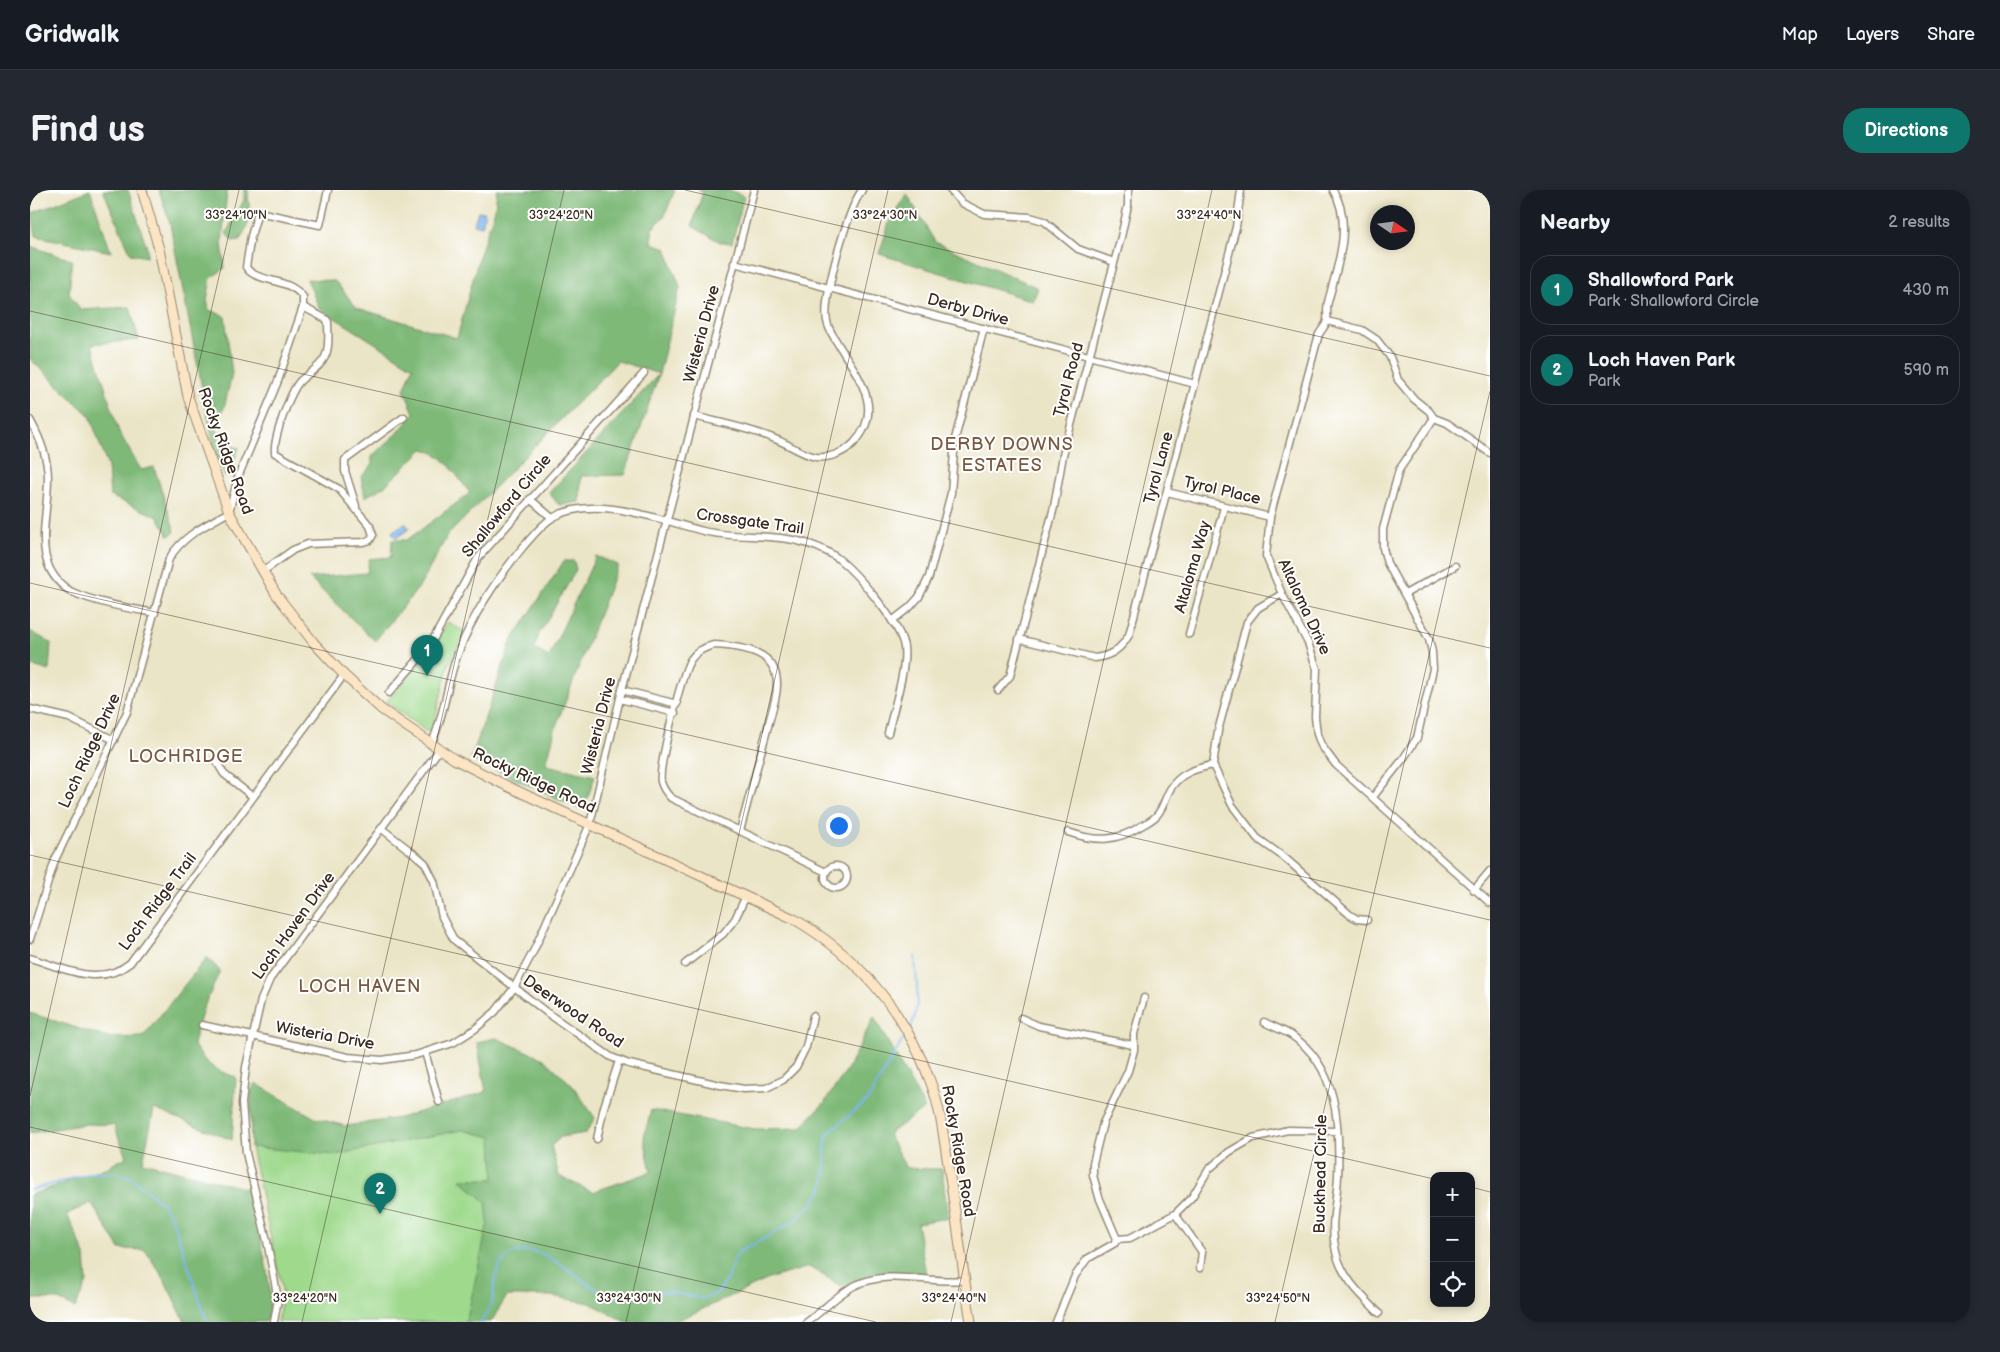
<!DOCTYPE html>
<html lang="en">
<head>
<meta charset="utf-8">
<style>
	body { margin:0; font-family:"Balsamiq Sans",sans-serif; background:#242831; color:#f1f3f6 }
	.controls { position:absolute; right:15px; bottom:15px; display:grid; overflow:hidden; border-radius:10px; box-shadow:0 2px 8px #0003 }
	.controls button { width:45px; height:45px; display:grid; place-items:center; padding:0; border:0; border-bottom:1px solid #363941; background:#171b24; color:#f1f3f6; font:25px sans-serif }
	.compass { position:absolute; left:1340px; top:15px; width:45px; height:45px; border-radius:50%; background:#171b24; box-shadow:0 2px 8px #0003; rotate:103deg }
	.you { position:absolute; left:808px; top:635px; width:18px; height:18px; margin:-12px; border:4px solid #fff; border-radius:50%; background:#1a73e8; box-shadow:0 0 0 8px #1a73e833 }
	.badge { display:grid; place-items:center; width:32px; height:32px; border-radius:50%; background:#0f766e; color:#fff; font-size:16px; font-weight:700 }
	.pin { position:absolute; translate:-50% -41px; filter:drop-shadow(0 1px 2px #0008) }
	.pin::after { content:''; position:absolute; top:26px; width:18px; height:15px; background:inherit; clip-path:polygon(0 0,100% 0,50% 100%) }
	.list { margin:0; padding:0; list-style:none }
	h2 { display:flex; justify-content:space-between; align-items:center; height:65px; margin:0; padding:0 20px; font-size:21px }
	h2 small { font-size:16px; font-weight:400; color:#9ea1a6 }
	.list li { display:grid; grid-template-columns:32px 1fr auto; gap:15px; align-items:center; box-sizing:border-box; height:70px; margin:0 10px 10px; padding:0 10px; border:1px solid #363941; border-radius:20px }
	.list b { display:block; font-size:19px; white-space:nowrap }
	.list p { margin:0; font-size:16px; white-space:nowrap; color:#9ea1a6 }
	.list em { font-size:16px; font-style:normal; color:#9ea1a6 }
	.icon { flex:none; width:28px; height:28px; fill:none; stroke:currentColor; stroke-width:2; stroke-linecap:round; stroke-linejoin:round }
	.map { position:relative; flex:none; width:1460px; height:1132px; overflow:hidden; border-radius:20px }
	header { display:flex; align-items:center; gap:30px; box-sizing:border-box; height:70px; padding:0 25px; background:#171b24; border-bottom:1px solid #363941 }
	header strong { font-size:24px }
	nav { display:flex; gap:28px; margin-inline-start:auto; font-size:18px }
	.intro { display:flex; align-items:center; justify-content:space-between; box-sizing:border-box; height:120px; padding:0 30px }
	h1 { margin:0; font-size:35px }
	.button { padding:12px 22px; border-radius:20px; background:#0f766e; color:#fff; font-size:18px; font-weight:700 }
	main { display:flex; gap:30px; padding:0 30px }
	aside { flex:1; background:#171b24; border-radius:20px; box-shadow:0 2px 8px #0003 }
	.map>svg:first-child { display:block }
	.green { fill:#9ed98c; stroke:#6c8255 }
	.forest { fill:#7eb978; stroke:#5c724b }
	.water { fill:#7eb6ee; stroke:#5c7086 }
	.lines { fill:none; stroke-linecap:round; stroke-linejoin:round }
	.stream { stroke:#7eb6ee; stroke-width:2 }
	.minor-casing { stroke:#938872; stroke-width:9 }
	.secondary-casing { stroke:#938872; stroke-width:11 }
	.minor { stroke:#fff; stroke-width:6 }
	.secondary { stroke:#fce5c4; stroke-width:9 }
	.ticks { fill:none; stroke:#3b2a1e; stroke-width:1; stroke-opacity:0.45 }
	.labels { text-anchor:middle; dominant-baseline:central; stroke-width:4; stroke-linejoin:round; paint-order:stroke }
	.street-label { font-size:16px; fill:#3b2a1e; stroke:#fff }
	.neighbourhood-label { font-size:18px; letter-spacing:1px; fill:#79593f; stroke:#fff }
	.ticks-label { font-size:12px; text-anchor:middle; fill:#3b2a1e; stroke:#fff; stroke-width:4; stroke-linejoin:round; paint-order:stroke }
</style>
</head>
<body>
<header>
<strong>Gridwalk</strong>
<nav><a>Map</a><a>Layers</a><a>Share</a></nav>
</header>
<div class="intro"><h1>Find us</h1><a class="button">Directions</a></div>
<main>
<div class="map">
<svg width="1460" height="1132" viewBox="0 0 1460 1132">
	<rect width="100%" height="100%" fill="#fff"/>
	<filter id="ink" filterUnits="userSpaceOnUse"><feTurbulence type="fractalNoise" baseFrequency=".02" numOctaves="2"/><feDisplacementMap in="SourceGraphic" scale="10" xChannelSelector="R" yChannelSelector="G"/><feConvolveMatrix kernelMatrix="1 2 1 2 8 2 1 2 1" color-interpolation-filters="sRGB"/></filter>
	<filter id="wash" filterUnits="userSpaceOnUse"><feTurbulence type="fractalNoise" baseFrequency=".0096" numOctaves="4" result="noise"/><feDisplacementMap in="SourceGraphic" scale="20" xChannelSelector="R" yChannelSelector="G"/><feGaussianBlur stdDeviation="1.12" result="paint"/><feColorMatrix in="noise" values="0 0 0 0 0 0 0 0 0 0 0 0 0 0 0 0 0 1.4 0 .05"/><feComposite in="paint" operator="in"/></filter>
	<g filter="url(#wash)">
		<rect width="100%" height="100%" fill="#ebe5c7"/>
		<g class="green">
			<path d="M418,432L436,443L419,473L403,536L397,542L356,512L401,460Z"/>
			<path d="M221,901L302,941L465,921L468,1013L437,1128L434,1132H247L250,1118L252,1099L221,957Z"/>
		</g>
		<g class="forest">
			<path d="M60,0L81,62L6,46L2,23Z"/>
			<path d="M73,0H98L117,58V67L101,64Z"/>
			<path d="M129,0H197L192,53L195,78L181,88L177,110L179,120L195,126L202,184L194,218L186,234L190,253L209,258L199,285L194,286L184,259L140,34Z"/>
			<path d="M214,0H218L220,30L210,50L202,51L196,43L214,10Z"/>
			<path d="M467,0H645L634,27L622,39V53L636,58L650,97L629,184L595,285L551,286L550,312L529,315L519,303L629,184L588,171L417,346L390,396L345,451L279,388L337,383L339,369L361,367L362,350H377L440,303C427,287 415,263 393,259L355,296L335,307L331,287L342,275V266L367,244L384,223L374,200L383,177L289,118L277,89L305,91L327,118L427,148L449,67L465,19Z"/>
			<path d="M668,0H699L714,6L702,53L690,52L662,36L673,2Z"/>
			<path d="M877,4L905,52L1008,98L1003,111L849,64L861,27Z"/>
			<path d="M0,56L42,70L39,104L51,120L100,117L109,150L62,154L89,242L111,280L124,277L145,342L139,346L128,327L80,306L78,277L60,226L0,169Z"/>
			<path d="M566,366L588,375L526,536L516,575L565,586L554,619L548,618L441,569L481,452L534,371H544L546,380L509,444L504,459L519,467Z"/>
			<path d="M0,441L21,453L19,481L0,475Z"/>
			<path d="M177,767L190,781L173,819L163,854C176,874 183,880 206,887L202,950L124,919L113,972L217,999C225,1031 249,1103 236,1132H155L133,1087L115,1060L90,1059L61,1013L37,1024L55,1065L57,1092L45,1118L26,1109H0V1005L78,977L96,967L84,935L57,934L0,943V823L78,848L113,847Z"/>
			<path d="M844,827L895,918L858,944L876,978L912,979L918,1028L887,1033L896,1085L851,1082L811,1096L779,1077L741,1088L644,1132H596L560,1113L521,1106H477L461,1132H434L437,1128L458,1033L456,1012L430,989H464L462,947L432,940L305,965L221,957V901L225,893L285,928L316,936L369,928L456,902L447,852L466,848L514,869L543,896L565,928L556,943L531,947L521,956L529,986L562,1002L621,982L614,947L621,920L725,939L770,938L795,912L818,878Z"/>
		</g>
		<g class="water">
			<path d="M448,21L455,22L452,36L444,34Z"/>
			<path d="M375,333L379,339L366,348L362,342Z"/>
		</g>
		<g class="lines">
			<g class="stream">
				<path d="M879,840C892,818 886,791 885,767"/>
				<path d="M0,1000L62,983H85L100,987L132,1013L143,1031L177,1132"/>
				<path d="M451,1132C455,1126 460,1120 462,1113C465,1098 463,1077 477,1067C509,1045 543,1088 570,1101C600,1115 615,1098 641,1102C654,1104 673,1113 685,1104C700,1093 699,1076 709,1062C738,1046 791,1024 795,987C797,972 792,955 799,942L838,910L875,846"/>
			</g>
		</g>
	</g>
	<g filter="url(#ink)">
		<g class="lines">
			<g class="minor-casing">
				<g id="minor">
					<path d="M920,0L932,13L954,24L1000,27L1014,31L1048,59L1084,72"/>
					<path d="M1303,0C1324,34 1307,77 1298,112C1296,118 1298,125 1297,131C1296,135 1291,141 1289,144L1240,327L1236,366L1252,404L1278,453L1287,479L1285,527L1287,544L1291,555L1306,575L1460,713"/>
					<path d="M704,73L1165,194"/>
					<path d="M1297,131L1332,140L1347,150L1360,167L1368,190L1384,209L1399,221L1404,228L1417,233L1460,263"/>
					<path d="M664,226C691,233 719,238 745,249C759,254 771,264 786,267C799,269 815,262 824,253C856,219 827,185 808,154C804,147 798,139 797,131C792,109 818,18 832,0"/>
					<path d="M0,230C10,248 18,267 18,288C18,332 0,375 40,401C66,413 97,418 125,423"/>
					<path d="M1137,302L1240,327"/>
					<path d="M500,309L522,328"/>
					<path d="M326,316L315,281V270L374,227"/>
					<path d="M232,382L263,360L278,354L333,352L340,350L343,345L340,336L309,299L245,263C243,249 260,202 270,191C278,183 290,178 295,167C300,157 298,143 298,132L296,129L273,117"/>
					<path d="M1252,404L1228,418L1217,432L1188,541L1183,575L1202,615L1227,648L1255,668L1319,724L1327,729L1337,730"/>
					<path d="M1375,404L1425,376"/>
					<path d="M862,431L880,417L889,407L899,387L921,303L925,249L954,138"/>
					<path d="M1159,444L1194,317"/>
					<path d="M989,449L1065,468C1081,466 1091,459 1099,445L1206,37L1211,0"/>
					<path d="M684,455C721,457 756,464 745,510L710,641L641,608C637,604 633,599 631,592C628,577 652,482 661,469C667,461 675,457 684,455Z"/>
					<path d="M592,500L647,514"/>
					<path d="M968,500L980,486L1024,317L1033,265L1091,47L1098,15V0"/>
					<path d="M359,503L399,457L448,368L614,183"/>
					<path d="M590,509L645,523"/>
					<path d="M0,519L39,528L84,550"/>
					<path d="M401,555C413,529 416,501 424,475C438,431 464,392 493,357C502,347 511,335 522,328C564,303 630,330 673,341C706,349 737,343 768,351C781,354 794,359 806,367C825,381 871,434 874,457C877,479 863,520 858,543"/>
					<path d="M186,571L194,584L223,607"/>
					<path d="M1343,607L1373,569L1387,548L1403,479L1402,462L1399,449L1357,373L1353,358V339L1369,280L1404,228"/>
					<path d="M352,639L387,666L395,673L404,691L412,727L424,750L516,822L581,867L599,874L690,895L714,899L736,898L753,890L766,877L776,857L783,826"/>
					<path d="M710,641L796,682"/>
					<path d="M1038,642C1066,652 1086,652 1111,636C1116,633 1123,630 1127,625C1134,617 1135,607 1141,598C1150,583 1167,578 1183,575"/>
					<circle cx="806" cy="687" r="11"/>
					<path d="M1444,700L1460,681"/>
					<path d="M0,749L25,670L97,522L139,369C152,346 176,335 199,322L208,287L248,191L273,117V107C259,87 225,93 216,77L221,46L228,22L290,35L298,0"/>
					<path d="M0,768C33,778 69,798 100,773L314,485"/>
					<path d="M655,774L693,744L705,729L716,706"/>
					<path d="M991,828L1009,836L1103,855"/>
					<path d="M1234,832C1242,836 1252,840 1261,845C1308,876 1310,935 1308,986C1307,1014 1299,1032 1306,1062C1312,1088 1331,1105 1349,1123"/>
					<path d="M172,835L318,867L352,870L386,865L423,853L445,839L465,822L484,798L504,760L560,634L592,500L724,0"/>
					<path d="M395,862L409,912"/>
					<path d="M567,949L574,917L589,871"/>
					<path d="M1145,1024L1172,1062L1170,1078"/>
					<path d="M1087,1049L1069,1007L1063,985V973L1073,933L1098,881L1104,860V844L1114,808"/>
					<path d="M244,1132L248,1109L237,1051L216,963L212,913L216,877L231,810L240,789L409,560"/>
					<path d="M777,1132C793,1121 808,1103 826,1095C860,1079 899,1094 935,1090"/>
					<path d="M1026,1132L1045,1086L1057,1069L1085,1053L1087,1049L1100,1048L1145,1024L1162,1007L1179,979L1199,962L1223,948L1258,940L1307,941"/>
				</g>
			</g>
			<g class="secondary-casing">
				<path id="secondary" d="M112,0L129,59L158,207L199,322L246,404L284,453L314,485L351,519L424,569L479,597L764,729C826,765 874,820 899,888C911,918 914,950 919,981C927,1031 933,1082 941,1132"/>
			</g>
			<use href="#minor" class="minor"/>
			<use href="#secondary" class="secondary"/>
		</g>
	</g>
	<path class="ticks" d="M655,0L1460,186M0,121L1460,458M0,393L1460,730M0,665L1404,989M0,906L209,0M0,937L846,1132M1441,997L1460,1002M272,1132L534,0M596,1132L858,0M921,1132L1182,0M1245,1132L1460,201"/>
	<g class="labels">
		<g class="street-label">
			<text transform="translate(938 120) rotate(15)">Derby Drive</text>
			<text transform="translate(672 144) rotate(-75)">Wisteria Drive</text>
			<text transform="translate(1039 190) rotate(-75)">Tyrol Road</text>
			<text transform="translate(195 261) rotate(70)">Rocky Ridge Road</text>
			<text transform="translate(1129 278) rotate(-75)">Tyrol Lane</text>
			<text transform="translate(1192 301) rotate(13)">Tyrol Place</text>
			<text transform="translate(477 316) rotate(-50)">Shallowford Circle</text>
			<text transform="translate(720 332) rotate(8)">Crossgate Trail</text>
			<text transform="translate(1163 377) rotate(-74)">Altaloma Way</text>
			<text transform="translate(1274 417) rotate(65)">Altaloma Drive</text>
			<text transform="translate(569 536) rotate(-76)">Wisteria Drive</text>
			<text transform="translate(60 561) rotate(-65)">Loch Ridge Drive</text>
			<text transform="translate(504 591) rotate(25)">Rocky Ridge Road</text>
			<text transform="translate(128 712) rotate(-53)">Loch Ridge Trail</text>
			<text transform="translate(264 736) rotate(-54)">Loch Haven Drive</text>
			<text transform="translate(543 822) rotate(34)">Deerwood Road</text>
			<text transform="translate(295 846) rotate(10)">Wisteria Drive</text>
			<text transform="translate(928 961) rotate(80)">Rocky Ridge Road</text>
			<text transform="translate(1291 984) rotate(-89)">Buckhead Circle</text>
		</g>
		<g class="neighbourhood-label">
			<text x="972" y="254">DERBY DOWNS<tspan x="972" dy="21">ESTATES</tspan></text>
			<text x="156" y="566">LOCHRIDGE</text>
			<text x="330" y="796">LOCH HAVEN</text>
		</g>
	</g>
	<g class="ticks-label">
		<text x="206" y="29">33°24'10"N</text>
		<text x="531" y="29">33°24'20"N</text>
		<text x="855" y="29">33°24'30"N</text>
		<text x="1179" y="29">33°24'40"N</text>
		<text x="275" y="1112">33°24'20"N</text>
		<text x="599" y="1112">33°24'30"N</text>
		<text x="924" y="1112">33°24'40"N</text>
		<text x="1248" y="1112">33°24'50"N</text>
	</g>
</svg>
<div class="controls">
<button>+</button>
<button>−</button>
<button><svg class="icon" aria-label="locate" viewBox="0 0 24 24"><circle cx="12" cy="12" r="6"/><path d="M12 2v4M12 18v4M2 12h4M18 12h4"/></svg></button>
</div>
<svg class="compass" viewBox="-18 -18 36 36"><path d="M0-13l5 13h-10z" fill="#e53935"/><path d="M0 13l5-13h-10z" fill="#9ea1a6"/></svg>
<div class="you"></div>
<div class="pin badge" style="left:397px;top:486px">1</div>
<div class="pin badge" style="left:350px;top:1024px">2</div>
</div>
<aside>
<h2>Nearby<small>2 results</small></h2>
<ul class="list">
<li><span class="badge">1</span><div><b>Shallowford Park</b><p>Park · Shallowford Circle</p></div><em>430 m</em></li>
<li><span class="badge">2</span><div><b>Loch Haven Park</b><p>Park</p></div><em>590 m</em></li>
</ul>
</aside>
</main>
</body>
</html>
